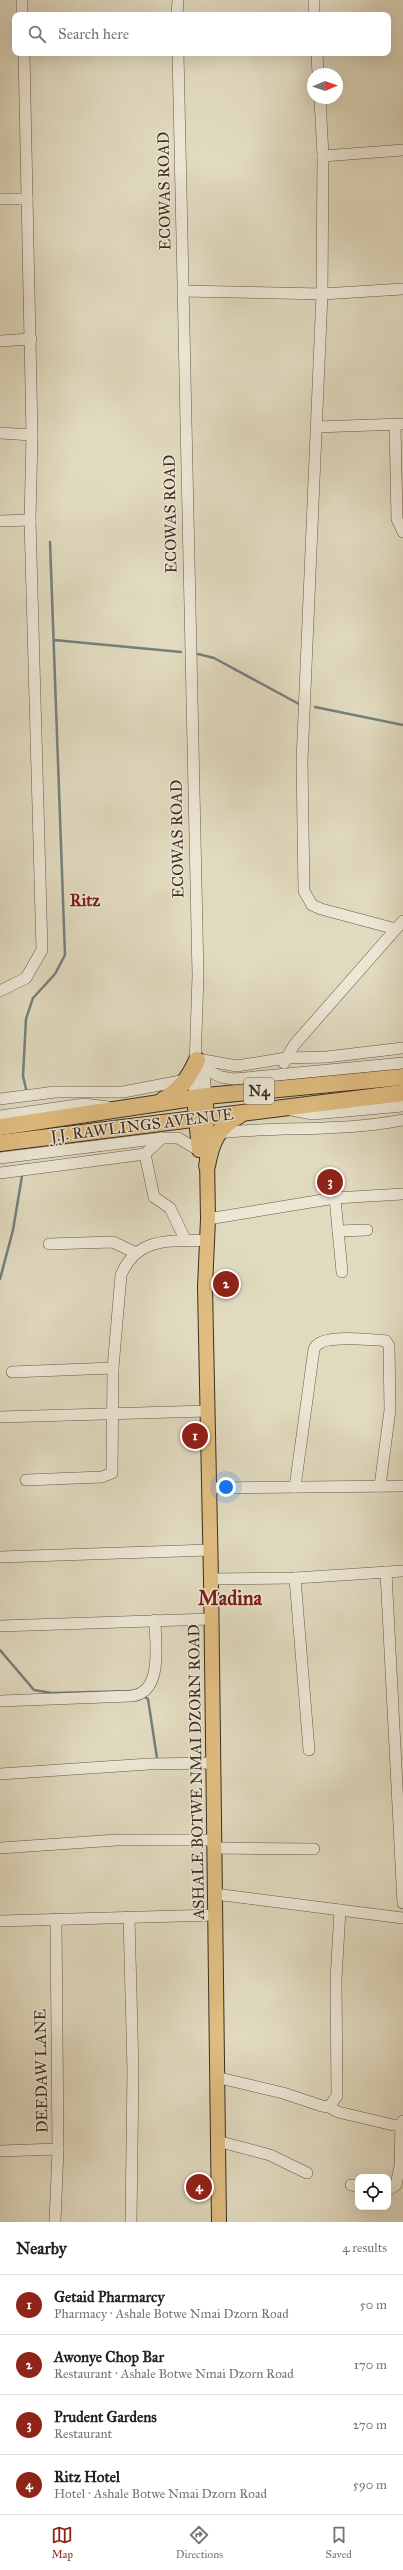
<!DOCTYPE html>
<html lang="en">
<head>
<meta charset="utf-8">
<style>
	body { margin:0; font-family:"IM FELL Great Primer",serif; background:#f6f6f6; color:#202124 }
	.controls { position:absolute; right:12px; bottom:12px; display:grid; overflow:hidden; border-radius:8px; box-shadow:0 4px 16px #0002 }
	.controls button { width:36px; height:36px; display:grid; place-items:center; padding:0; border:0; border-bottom:1px solid #e0e0e0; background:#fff; color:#202124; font:20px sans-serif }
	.compass { position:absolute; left:307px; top:68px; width:36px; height:36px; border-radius:50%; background:#fff; box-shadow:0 4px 16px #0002; rotate:88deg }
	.you { position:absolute; left:226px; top:1487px; width:14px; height:14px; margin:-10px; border:3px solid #fff; border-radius:50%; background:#1a73e8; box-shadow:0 0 0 6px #1a73e833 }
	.badge { display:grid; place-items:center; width:26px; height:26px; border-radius:50%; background:#8f2418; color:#fff; font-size:13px; font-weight:700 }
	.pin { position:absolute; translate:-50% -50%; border:2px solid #fff; box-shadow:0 1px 4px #0006 }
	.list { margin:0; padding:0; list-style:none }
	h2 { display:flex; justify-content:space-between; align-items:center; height:52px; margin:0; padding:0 16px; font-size:17px }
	h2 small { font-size:13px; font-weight:400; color:#757577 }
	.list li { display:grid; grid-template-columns:26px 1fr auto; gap:12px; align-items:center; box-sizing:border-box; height:60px; padding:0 16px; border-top:1px solid #e0e0e0 }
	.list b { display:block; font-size:15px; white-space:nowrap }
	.list p { margin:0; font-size:13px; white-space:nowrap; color:#757577 }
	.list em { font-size:13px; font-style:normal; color:#757577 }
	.icon { flex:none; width:22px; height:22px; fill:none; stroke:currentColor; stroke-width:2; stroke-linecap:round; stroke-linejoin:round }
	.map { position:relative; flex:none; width:403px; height:2222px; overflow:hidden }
	.search { position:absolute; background:#fff; box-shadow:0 4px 16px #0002; left:12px; right:12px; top:12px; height:44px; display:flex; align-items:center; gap:10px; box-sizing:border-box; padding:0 14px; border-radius:8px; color:#757577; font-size:15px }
	.sheet { height:292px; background:#fff }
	nav { display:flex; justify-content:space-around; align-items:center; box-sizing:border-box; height:56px; border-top:1px solid #e0e0e0; background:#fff; font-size:11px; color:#757577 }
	nav a { display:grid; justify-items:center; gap:2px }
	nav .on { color:#8f2418 }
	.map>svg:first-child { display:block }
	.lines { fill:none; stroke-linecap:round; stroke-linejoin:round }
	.stream { stroke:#74807e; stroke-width:2.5 }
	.minor-casing { stroke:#685849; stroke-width:12 }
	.major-casing { stroke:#3f2d22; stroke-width:16 }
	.highway-casing { stroke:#3f2d22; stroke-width:18 }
	.minor { stroke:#ece7d5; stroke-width:11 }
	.major { stroke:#e0bd80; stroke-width:14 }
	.highway { stroke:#e0bd80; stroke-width:16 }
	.labels { text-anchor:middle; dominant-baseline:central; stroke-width:3; stroke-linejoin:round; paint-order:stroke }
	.shield { fill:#ece7d5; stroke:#736558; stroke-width:1 }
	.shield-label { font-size:15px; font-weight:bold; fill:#3f2d22 }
	.street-label { font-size:16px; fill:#3f2d22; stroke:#ece7d5 }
	.neighbourhood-label { font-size:17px; font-weight:bold; fill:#7a1f14; stroke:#ece7d5 }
	.district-label { font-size:20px; font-weight:bold; fill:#7a1f14; stroke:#ece7d5 }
</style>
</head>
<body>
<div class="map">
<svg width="403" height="2222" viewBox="0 0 403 2222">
	<rect width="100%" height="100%" fill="#e1dabf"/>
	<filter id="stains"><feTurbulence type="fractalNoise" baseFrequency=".005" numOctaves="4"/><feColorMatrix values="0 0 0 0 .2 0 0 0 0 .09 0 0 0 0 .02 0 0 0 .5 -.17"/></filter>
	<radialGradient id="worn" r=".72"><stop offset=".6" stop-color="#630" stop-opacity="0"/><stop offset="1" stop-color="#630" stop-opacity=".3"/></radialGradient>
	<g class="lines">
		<g class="stream">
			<path d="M54,640L181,652"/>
			<path d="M198,654L214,658L299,704"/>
			<path d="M315,707L403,725"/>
			<path d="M26,1089L23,1076L26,1019L33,998L55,974L65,955L50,542"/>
			<path d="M0,1279L13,1230L22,1176"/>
			<path d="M0,1650L34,1690L52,1693L134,1691"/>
			<path d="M143,1696L148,1699L157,1758"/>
		</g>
		<g class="minor-casing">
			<g id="minor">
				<path d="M22,0V15"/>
				<path d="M314,0V15"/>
				<path d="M177,15L178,0"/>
				<path d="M178,53L198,975L194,1097"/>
				<path d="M317,53L318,74"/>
				<path d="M320,98L323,156L322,294L302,761L304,891L312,905L321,909L396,929"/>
				<path d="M323,156L403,150"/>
				<path d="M0,199H27"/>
				<path d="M183,291L322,294L403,289"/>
				<path d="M0,341L31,339"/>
				<path d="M395,424L397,519L403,532"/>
				<path d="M316,427L402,424"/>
				<path d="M0,433L32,435L24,53"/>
				<path d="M0,521L30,520"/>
				<path d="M0,991L26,978L42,950L30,520L32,435"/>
				<path d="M203,1060L237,1066L286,1058L327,1057L403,1048"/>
				<path d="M203,1061L206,1096"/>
				<path d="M284,1063L294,1045L403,921"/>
				<path d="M203,1068L221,1077L234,1079L403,1063"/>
				<path d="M0,1099L55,1092H123L186,1080"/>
				<path d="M291,1110L313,1114L403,1106"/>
				<path d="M0,1116L84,1104L108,1107"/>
				<path d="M217,1133C279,1126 342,1132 403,1120"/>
				<path d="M145,1154L154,1197L170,1208L185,1239"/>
				<path d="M0,1158L162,1138H178L195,1148H199"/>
				<path d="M0,1173L145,1154L162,1138"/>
				<path d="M335,1198L342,1272"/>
				<path d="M208,1219L335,1198L403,1194"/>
				<path d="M338,1231L367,1230"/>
				<path d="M49,1244L113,1242L134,1252"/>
				<path d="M12,1372L113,1368"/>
				<path d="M0,1417L207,1411"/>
				<path d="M26,1480L102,1477L112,1473L113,1368L121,1275C138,1235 171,1242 208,1240"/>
				<path d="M295,1487L314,1349C320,1333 365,1340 380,1340L386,1341L389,1346L390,1410L380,1486"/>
				<path d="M209,1488L403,1486"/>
				<path d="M0,1557L210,1550"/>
				<path d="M386,1572L403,1903"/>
				<path d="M295,1578L309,1750"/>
				<path d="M211,1579L295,1578L403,1571"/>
				<path d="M0,1626L211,1619"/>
				<path d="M0,1701L131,1696C164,1693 155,1643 155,1620"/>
				<path d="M0,1774L149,1764L213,1763"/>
				<path d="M0,1848L117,1840H215"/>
				<path d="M215,1848L314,1849"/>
				<path d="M215,1894L403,1918"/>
				<path d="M129,1917L133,2070L131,2222"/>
				<path d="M0,1921L215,1915"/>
				<path d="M216,2077L283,2093L322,2106L329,2107L337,2096L336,1980L340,1910"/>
				<path d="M329,2107L338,2112L393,2125H401L403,2121"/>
				<path d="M217,2141L270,2155L307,2173"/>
				<path d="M0,2151L58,2149"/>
				<path d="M351,2185L358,2186"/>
				<path d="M388,2190L396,2185L400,2166L401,2125"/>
				<path d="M55,2222L58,2149L56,1919"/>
			</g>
		</g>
		<g class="major-casing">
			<g id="major">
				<path d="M206,1096L208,1219L205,1287L211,1579L219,2222"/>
				<path d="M194,1097L199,1150"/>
			</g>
		</g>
		<g class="highway-casing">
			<g id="highway">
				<path d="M163,1100C180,1090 189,1078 197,1060"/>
				<path d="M0,1127L206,1096L403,1077"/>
				<path d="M0,1143L403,1093"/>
				<path d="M207,1166C211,1143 218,1126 240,1115"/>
			</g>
		</g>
		<use href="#minor" class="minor"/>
		<use href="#major" class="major"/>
		<use href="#highway" class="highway"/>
	</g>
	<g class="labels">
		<rect class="shield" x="244" y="1078" width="30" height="26" rx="3"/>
		<g class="shield-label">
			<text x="259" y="1091">N4</text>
		</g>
		<g class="street-label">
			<text transform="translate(164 191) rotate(-91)">ECOWAS ROAD</text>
			<text transform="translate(170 514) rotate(-91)">ECOWAS ROAD</text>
			<text transform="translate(177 839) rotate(-91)">ECOWAS ROAD</text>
			<text transform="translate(142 1125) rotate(-7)">J.J. RAWLINGS AVENUE</text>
			<text transform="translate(196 1772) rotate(-91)">ASHALE BOTWE NMAI DZORN ROAD</text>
			<text transform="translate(41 2071) rotate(-91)">DEEDAW LANE</text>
		</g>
		<g class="neighbourhood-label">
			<text x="85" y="900">Ritz</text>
		</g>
		<g class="district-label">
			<text x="230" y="1598">Madina</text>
		</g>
	</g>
	<rect width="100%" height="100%" filter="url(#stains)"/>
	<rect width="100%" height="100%" fill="url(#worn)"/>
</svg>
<div class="controls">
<button><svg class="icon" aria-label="locate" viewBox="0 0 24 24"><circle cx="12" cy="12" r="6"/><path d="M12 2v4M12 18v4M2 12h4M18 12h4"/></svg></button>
</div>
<svg class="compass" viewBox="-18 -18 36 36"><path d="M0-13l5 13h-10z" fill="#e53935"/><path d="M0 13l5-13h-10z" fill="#757577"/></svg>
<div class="you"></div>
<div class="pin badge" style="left:195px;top:1436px">1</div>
<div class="pin badge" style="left:226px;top:1284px">2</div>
<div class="pin badge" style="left:330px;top:1182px">3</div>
<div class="pin badge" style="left:199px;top:2187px">4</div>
<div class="search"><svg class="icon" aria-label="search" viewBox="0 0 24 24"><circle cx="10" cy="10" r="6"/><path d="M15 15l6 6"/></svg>Search here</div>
</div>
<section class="sheet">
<h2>Nearby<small>4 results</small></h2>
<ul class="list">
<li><span class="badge">1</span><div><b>Getaid Pharmarcy</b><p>Pharmacy · Ashale Botwe Nmai Dzorn Road</p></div><em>50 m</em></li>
<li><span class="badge">2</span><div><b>Awonye Chop Bar</b><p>Restaurant · Ashale Botwe Nmai Dzorn Road</p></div><em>170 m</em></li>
<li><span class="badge">3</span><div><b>Prudent Gardens</b><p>Restaurant</p></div><em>270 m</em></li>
<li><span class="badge">4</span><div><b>Ritz Hotel</b><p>Hotel · Ashale Botwe Nmai Dzorn Road</p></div><em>590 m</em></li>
</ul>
</section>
<nav>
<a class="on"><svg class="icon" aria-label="map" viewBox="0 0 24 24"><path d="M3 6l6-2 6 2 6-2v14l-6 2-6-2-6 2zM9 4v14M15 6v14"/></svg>Map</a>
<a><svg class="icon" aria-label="directions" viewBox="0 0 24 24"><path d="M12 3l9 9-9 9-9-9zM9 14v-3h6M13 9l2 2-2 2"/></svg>Directions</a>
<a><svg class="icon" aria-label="saved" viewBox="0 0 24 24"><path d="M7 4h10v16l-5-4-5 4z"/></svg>Saved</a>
</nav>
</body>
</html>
